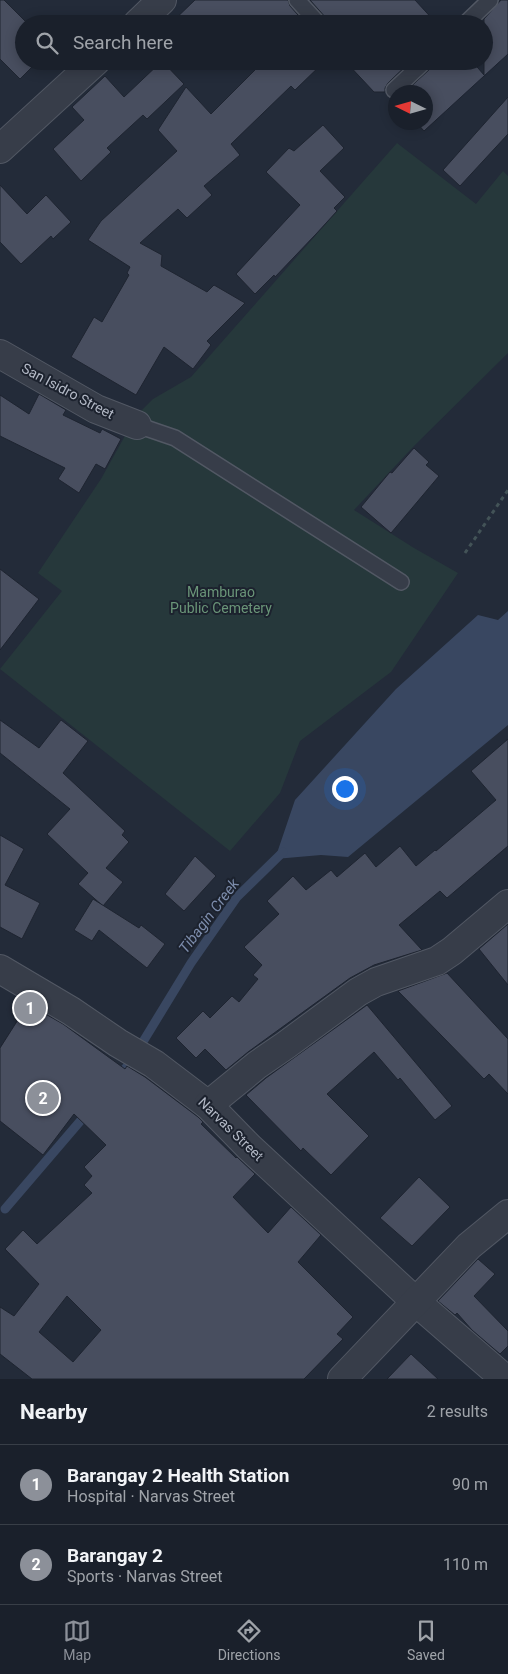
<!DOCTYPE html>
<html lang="en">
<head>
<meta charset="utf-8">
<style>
	body { margin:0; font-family:Roboto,sans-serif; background:#232833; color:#f1f3f6 }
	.compass { position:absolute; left:388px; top:85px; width:45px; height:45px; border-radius:50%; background:#1a202b; box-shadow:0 2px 12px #0003; rotate:275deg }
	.you { position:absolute; left:344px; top:788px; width:18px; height:18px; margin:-12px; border:4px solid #fff; border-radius:50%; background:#1a73e8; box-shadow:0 0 0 8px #1a73e833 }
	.badge { display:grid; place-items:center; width:32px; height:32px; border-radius:50%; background:#8c9099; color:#fff; font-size:16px; font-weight:700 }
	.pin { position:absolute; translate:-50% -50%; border:2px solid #fff; box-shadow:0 1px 5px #0006 }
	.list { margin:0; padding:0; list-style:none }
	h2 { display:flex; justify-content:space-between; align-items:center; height:65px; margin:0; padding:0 20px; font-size:21px }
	h2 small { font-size:16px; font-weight:400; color:#9fa3a9 }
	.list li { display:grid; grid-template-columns:32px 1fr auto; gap:15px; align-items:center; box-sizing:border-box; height:80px; padding:0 20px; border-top:1px solid #383e47 }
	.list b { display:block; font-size:19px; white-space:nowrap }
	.list p { margin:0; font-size:16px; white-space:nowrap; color:#9fa3a9 }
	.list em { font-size:16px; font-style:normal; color:#9fa3a9 }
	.icon { flex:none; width:28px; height:28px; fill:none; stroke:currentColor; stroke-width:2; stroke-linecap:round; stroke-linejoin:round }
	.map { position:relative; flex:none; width:508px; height:1379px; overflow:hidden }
	.search { position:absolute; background:#1a202b; box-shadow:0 2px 12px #0003; left:15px; right:15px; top:15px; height:55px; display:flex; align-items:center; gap:12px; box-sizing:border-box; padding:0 18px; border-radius:28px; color:#9fa3a9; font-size:19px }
	.sheet { height:225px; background:#1a202b }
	nav { display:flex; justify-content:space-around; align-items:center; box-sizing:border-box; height:70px; border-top:1px solid #383e47; background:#1a202b; font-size:14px; color:#9fa3a9 }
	nav a { display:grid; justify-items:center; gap:2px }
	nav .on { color:#8c9099 }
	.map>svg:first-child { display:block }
	.green { fill:#26383b }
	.water { fill:#394761 }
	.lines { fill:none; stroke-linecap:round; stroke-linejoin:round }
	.stream { stroke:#394761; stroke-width:9 }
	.building { fill:#484e5f; stroke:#1e2430; fill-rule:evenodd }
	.service-casing { stroke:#525864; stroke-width:18 }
	.minor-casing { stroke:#525864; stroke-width:30 }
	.path { stroke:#435357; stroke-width:3; stroke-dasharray:4 4; stroke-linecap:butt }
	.service { stroke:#373d49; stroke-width:15 }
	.minor { stroke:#373d49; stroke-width:28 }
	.labels { text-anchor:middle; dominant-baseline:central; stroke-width:4; stroke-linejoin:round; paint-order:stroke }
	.street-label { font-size:14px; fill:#b2b8c5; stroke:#1c222e }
	.park-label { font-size:14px; fill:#6a9578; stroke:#1c222e }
	.water-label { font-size:15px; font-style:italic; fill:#7c8cab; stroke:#1c222e }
</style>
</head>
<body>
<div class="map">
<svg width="508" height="1379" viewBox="0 0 508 1379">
	<rect width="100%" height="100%" fill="#232b39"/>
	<path class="green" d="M397,143L476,204L503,171L508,176V353L414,446L354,510L414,548L458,573L391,672L300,741L280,793L230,851L0,669L62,591L38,573L101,479L136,416L153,399L191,377Z"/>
	<path class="water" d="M508,611V725L348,857L321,855L275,859L295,800L396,689L478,615L498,620Z"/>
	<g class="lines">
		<g class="stream">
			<path d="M117,1078L130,1063L191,963L237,897L283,852"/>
			<path d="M5,1209L88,1112"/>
		</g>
	</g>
	<g class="building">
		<path d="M0,0H4L28,24H24V61H38L20,79L0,59Z"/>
		<path d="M195,0H288L290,6L306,24H170Z"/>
		<path d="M310,0H415L437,24H328L326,18Z"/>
		<path d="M501,0H508V54L424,131L416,122H426V92H405L431,68L434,61H472L484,75V19Z"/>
		<path d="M162,61L184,84L147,119L143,115L107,148L111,152L81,181L53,149L84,120L72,107L105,76L124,97Z"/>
		<path d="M264,61H325L295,90L291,86L231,144L240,155L204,186L212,195L187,218L178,209L140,243L162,255L161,266L207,292L214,285L245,303L207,341L211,345L193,369L164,347L136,395L71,357L94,317L102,322L129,275L127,273L130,267L88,240L101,221L177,151L158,130L186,87L211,114Z"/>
		<path d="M345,61H411L388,83L385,88V92H374Z"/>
		<path d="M508,97V134L460,186L443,170Z"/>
		<path d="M323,125L344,148L320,171L345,197L334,208L337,211L316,234L275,277L274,275L255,294L236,274L300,205L266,172L289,148L294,151Z"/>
		<path d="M0,185L27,214L46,195L71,222L53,239L51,236L21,264L0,242Z"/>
		<path d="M39,394L66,410L63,415L100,433L102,429L121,439L105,469L96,464L79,493L58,479L65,468L0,436V395L29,414Z"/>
		<path d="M414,448L429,462L426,465L439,476L391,533L361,507L390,472L392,473Z"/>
		<path d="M0,569L39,599L0,650Z"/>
		<path d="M0,720L39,748L61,720L88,741L63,773L125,831L122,835L129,842L106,868L123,882L103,906L78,884L88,873L47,834L70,809L0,753Z"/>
		<path d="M508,739V846L447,898L440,891L399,925L422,950L374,965L350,978L248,1052L226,1070L205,1049L196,1058L176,1038L203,1011L210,1018L232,996L239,1002L258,979L253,975L262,965L244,947L279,914L267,901L293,876L306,890L331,870L337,877L365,853L376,867L400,846L416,866L435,850L436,851L496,800L471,771Z"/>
		<path d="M0,835L24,849L5,885L40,903L22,939L0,927Z"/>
		<path d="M195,856L216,876L184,911L165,894Z"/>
		<path d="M93,899L139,928L141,925L165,944L147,968L99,930L92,941L74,930Z"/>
		<path d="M508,924V985L479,949Z"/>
		<path d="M447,973L508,1039V1094L489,1074L484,1079L398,991Z"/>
		<path d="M28,1004L63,1024L125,1069L127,1066L145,1077L198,1117L203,1122L201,1124L236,1158L237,1157L255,1174L233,1197L268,1233L291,1207L321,1235L298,1262L353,1317L337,1334L343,1339L304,1379H32L0,1354V1307L14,1316L39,1284L5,1249L23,1230L37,1244L92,1193L84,1185L92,1176L84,1167L106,1145L74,1114L43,1155L0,1121V1048ZM67,1296L101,1330L73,1362L39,1332Z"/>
		<path d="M367,1005L452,1106L435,1120L400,1078L398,1080L374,1052L327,1094L369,1136L331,1175L303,1148L301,1151L246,1095L266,1078Z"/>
		<path d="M419,1177L450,1207L412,1246L380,1218Z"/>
		<path d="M478,1259L495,1274L474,1296L508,1331V1346L500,1354L472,1330L457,1313L455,1315L438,1301Z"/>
		<path d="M411,1354L438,1379H387Z"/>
	</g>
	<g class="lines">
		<g class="service-casing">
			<g id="service">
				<path d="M297,0L319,24"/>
				<path d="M465,24L490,0"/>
				<path d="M394,90L425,61"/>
				<path d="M137,425L175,438L401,582"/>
			</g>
		</g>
		<g class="minor-casing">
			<g id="minor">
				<path d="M137,24L162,0"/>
				<path d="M0,149L96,61"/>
				<path d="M0,354L96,409L137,425"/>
				<path d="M0,969L71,1011L118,1043L154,1064L208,1105L249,1147L415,1301L505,1379"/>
				<path d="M208,1105L257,1065L286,1045L358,992L376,982L437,961L452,951L508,904"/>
				<path d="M342,1379L469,1246L508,1214"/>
			</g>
		</g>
		<path class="path" d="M465,553L508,490"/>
		<use href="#service" class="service"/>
		<use href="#minor" class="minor"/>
	</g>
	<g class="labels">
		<g class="street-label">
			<text transform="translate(68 391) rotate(28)">San Isidro Street</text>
			<text transform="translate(231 1129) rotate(44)">Narvas Street</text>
		</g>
		<g class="park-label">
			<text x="221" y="592">Mamburao<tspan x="221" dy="16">Public Cemetery</tspan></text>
		</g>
		<g class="water-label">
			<text transform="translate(209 916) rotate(-53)">Tibagin Creek</text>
		</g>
	</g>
</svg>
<svg class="compass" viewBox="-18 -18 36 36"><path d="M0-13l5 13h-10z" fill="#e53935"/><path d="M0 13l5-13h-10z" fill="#9fa3a9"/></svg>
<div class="you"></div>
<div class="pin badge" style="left:30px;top:1008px">1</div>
<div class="pin badge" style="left:43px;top:1098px">2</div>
<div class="search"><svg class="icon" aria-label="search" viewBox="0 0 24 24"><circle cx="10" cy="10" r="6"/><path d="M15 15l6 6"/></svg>Search here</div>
</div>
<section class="sheet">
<h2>Nearby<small>2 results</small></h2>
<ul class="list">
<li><span class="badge">1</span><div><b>Barangay 2 Health Station</b><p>Hospital · Narvas Street</p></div><em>90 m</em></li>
<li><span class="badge">2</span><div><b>Barangay 2</b><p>Sports · Narvas Street</p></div><em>110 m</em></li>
</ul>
</section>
<nav>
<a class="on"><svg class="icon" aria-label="map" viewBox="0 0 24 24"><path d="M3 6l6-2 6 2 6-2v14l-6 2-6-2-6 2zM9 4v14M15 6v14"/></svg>Map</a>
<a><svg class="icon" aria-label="directions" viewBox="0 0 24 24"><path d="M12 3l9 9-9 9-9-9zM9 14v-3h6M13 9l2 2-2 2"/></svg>Directions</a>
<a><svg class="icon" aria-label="saved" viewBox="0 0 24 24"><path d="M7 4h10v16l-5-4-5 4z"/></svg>Saved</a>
</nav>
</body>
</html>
